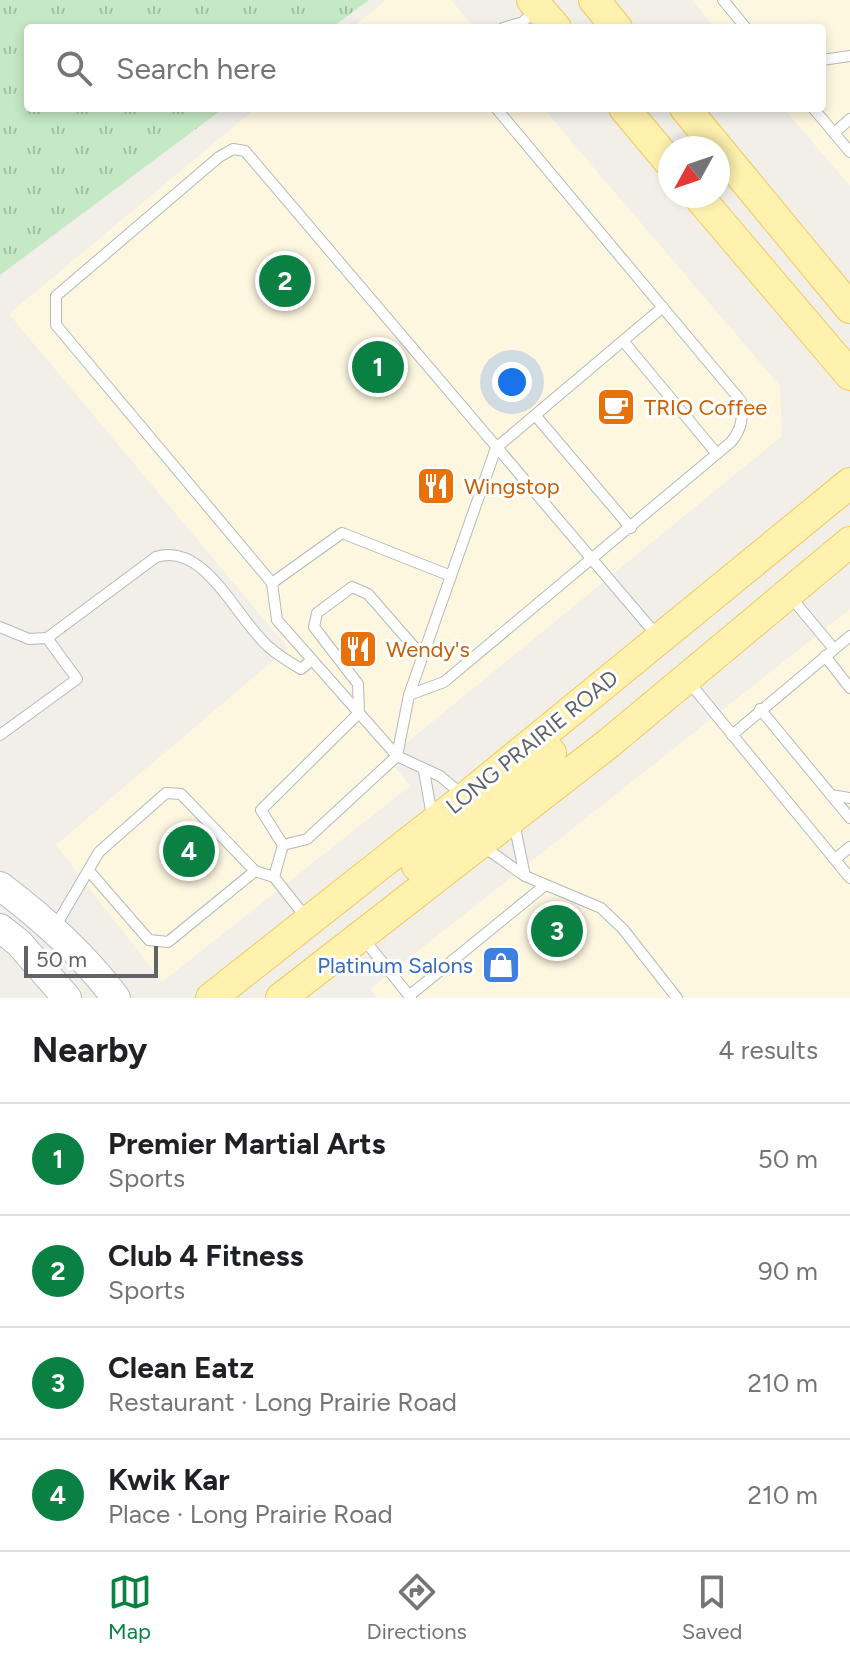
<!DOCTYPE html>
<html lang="en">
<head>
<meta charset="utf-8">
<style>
	body { margin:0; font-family:Figtree,sans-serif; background:#f2f2f2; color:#202124 }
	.compass { position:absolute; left:658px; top:136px; width:72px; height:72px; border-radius:50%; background:#fff; box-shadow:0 4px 12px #0003; rotate:230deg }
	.scale { position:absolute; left:24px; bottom:20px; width:134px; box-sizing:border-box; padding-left:8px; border:4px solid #5f6368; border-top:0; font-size:22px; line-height:28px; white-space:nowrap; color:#5f6368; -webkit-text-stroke:6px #fff; paint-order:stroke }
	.you { position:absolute; left:512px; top:382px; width:28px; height:28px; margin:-20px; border:6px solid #fff; border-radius:50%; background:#1a73e8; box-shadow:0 0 0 12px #1a73e833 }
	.badge { display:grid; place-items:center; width:52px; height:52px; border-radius:50%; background:#0b8043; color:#fff; font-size:26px; font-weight:700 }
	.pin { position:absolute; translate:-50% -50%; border:4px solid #fff; box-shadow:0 2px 8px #0006 }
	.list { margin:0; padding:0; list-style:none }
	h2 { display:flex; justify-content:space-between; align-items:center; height:104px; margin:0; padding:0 32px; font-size:34px }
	h2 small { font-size:26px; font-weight:400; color:#757577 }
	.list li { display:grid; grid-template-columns:52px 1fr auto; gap:24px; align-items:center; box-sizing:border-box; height:112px; padding:0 32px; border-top:2px solid #e0e0e0 }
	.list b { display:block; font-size:30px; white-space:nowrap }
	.list p { margin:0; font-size:26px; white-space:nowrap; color:#757577 }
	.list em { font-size:26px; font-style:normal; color:#757577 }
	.icon { flex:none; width:44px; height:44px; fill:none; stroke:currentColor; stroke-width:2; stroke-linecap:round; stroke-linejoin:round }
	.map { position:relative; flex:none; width:850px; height:998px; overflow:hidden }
	.search { position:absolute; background:#fff; box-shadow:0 4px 12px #0003; left:24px; right:24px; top:24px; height:88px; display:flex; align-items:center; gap:20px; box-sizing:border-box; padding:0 28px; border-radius:8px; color:#757577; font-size:30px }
	.sheet { height:552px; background:#fff }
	nav { display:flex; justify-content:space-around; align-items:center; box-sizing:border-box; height:112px; border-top:2px solid #e0e0e0; background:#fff; font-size:22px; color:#757577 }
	nav a { display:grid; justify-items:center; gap:4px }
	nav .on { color:#0b8043 }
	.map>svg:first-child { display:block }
	.commercial { fill:#fef7e0 }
	.grass { fill:url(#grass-tufts) }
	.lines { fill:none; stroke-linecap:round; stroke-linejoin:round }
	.lane-casing { stroke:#b5b8bc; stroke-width:12 }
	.secondary-casing { stroke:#b6babf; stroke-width:30 }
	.primary-casing { stroke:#f2c960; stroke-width:32 }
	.lane { stroke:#fff; stroke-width:10 }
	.secondary { stroke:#fff; stroke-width:28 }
	.primary { stroke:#fff2af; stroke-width:30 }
	.labels { text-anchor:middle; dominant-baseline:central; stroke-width:6; stroke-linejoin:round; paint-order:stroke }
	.food-label { font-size:22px; fill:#c56008; stroke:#fff; text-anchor:start }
	.street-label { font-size:22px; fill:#5f6368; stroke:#fff }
	.shop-label { font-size:22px; fill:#366cbe; stroke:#fff; text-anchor:end }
</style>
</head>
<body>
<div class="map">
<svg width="850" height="998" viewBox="0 0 850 998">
	<defs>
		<pattern id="grass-tufts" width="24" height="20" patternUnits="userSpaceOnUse" patternTransform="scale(2)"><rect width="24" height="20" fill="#c5e8c5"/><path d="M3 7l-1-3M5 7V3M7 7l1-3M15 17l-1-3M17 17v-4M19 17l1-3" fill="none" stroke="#a3c0a4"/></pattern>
	</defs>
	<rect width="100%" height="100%" fill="#f1efe8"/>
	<g class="commercial">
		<path d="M386,0H451L475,28H352Z"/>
		<path d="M692,0H850V186L783,108H822V28H715Z"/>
		<path d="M256,108H543L780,386L782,436L388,758L410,786L162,982L56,845L288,648L9,314Z"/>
		<path d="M850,609V998H377L370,989Z"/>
	</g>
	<path class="grass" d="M0,0H369L331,28H28V108H224L0,275Z"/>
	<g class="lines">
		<g class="lane-casing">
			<g id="lane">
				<path d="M723,0L746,28"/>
				<path d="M503,28L520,23"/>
				<path d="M517,28L535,10"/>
				<path d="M822,60L850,56"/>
				<path d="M813,108L850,152"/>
				<path d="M834,133L850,119"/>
				<path d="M624,342L717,454"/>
				<path d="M535,415L631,528"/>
				<path d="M272,583L342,533L451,576"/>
				<path d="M789,595L834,649"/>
				<path d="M0,627L29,639L47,638"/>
				<path d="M825,656L850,688"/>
				<path d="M689,682L850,878"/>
				<path d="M409,695L444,682L731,442C742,429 743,418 741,401L496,108"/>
				<path d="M760,709L850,818"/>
				<path d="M0,735L77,679L47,638L156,557C206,541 237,621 270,648C279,656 291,663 301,669L312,660"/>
				<path d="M732,735L850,636"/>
				<path d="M424,771L432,816"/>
				<path d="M831,795L850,798"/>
				<path d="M464,796L440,776L397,756L277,620L272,583L56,325V296L219,157L233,149L245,151L659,638"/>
				<path d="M514,823L525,876"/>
				<path d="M283,845L307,839L397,756L409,695L496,448L663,307"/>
				<path d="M481,845L525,876L601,908L623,929L677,998"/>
				<path d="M835,859L850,847"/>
				<path d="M90,872L149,940L168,942L255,871"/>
				<path d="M274,877L283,845L261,810L359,713L358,684L314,627L317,613L352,587L368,594L422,656"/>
				<path d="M55,927L99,852L166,793L181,794L255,871L274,877L307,919"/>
				<path d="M362,937L411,998"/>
				<path d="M409,996L544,886"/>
			</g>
		</g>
		<g class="secondary-casing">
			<g id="secondary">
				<path d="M0,886C44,919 83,954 116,998"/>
				<path d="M0,928L19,943L67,998"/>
			</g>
		</g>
		<g class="primary-casing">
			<g id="primary">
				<path d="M532,0L556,28"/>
				<path d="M594,0L617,28"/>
				<path d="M624,108L670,163"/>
				<path d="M685,108L850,308"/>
				<path d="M698,196L850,375"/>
				<path d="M479,844V818L486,809L551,753"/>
				<path d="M417,866L458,829L466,797"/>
				<path d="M211,998L466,797L850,483"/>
				<path d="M281,998L609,743L850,542"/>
			</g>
		</g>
		<use href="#lane" class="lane"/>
		<use href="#secondary" class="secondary"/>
		<use href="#primary" class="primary"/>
	</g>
	<defs>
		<g id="cafe-square" transform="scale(2)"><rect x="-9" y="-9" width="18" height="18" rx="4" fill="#e8710a" stroke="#fff"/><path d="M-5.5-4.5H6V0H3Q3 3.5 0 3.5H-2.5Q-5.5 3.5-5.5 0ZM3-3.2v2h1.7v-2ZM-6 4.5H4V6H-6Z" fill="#fff"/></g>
		<g id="restaurant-square" transform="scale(2)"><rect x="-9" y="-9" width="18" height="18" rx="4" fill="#e8710a" stroke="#fff"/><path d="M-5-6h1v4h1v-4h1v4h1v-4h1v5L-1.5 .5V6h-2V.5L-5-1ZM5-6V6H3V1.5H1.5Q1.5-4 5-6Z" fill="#fff"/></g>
		<g id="shop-square" transform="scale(2)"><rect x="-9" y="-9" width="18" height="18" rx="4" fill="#3f7fe0" stroke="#fff"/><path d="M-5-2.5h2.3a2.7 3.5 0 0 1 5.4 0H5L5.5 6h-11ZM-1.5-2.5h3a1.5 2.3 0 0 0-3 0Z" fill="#fff"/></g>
	</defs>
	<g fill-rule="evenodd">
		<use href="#cafe-square" x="616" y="407"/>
		<use href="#restaurant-square" x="436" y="486"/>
		<use href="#restaurant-square" x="358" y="649"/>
		<use href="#shop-square" x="501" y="965"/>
	</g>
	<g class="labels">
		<g class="food-label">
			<text x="644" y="407">TRIO Coffee</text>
			<text x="464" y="486">Wingstop</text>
			<text x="386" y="649">Wendy's</text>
		</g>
		<g class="street-label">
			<text transform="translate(532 742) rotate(-39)">LONG PRAIRIE ROAD</text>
		</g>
		<g class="shop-label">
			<text x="473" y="965">Platinum Salons</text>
		</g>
	</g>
</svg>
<svg class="compass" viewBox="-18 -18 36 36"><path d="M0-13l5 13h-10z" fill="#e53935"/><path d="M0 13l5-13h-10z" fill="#757577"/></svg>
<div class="scale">50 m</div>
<div class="you"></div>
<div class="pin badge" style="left:378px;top:367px">1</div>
<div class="pin badge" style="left:285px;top:281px">2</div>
<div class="pin badge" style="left:557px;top:931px">3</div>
<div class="pin badge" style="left:189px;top:851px">4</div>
<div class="search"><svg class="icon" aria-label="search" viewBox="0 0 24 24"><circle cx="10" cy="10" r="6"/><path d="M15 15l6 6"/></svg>Search here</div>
</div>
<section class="sheet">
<h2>Nearby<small>4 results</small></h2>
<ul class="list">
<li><span class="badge">1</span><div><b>Premier Martial Arts</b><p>Sports</p></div><em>50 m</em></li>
<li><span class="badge">2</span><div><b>Club 4 Fitness</b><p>Sports</p></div><em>90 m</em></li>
<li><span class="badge">3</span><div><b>Clean Eatz</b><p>Restaurant · Long Prairie Road</p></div><em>210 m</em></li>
<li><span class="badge">4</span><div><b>Kwik Kar</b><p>Place · Long Prairie Road</p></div><em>210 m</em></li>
</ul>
</section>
<nav>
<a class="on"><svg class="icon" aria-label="map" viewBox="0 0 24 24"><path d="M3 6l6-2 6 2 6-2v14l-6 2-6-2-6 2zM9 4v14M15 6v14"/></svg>Map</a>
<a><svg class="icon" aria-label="directions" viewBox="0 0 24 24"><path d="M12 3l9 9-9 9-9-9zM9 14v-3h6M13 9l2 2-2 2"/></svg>Directions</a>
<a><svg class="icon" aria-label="saved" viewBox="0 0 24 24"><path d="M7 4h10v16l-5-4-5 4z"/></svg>Saved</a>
</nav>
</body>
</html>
